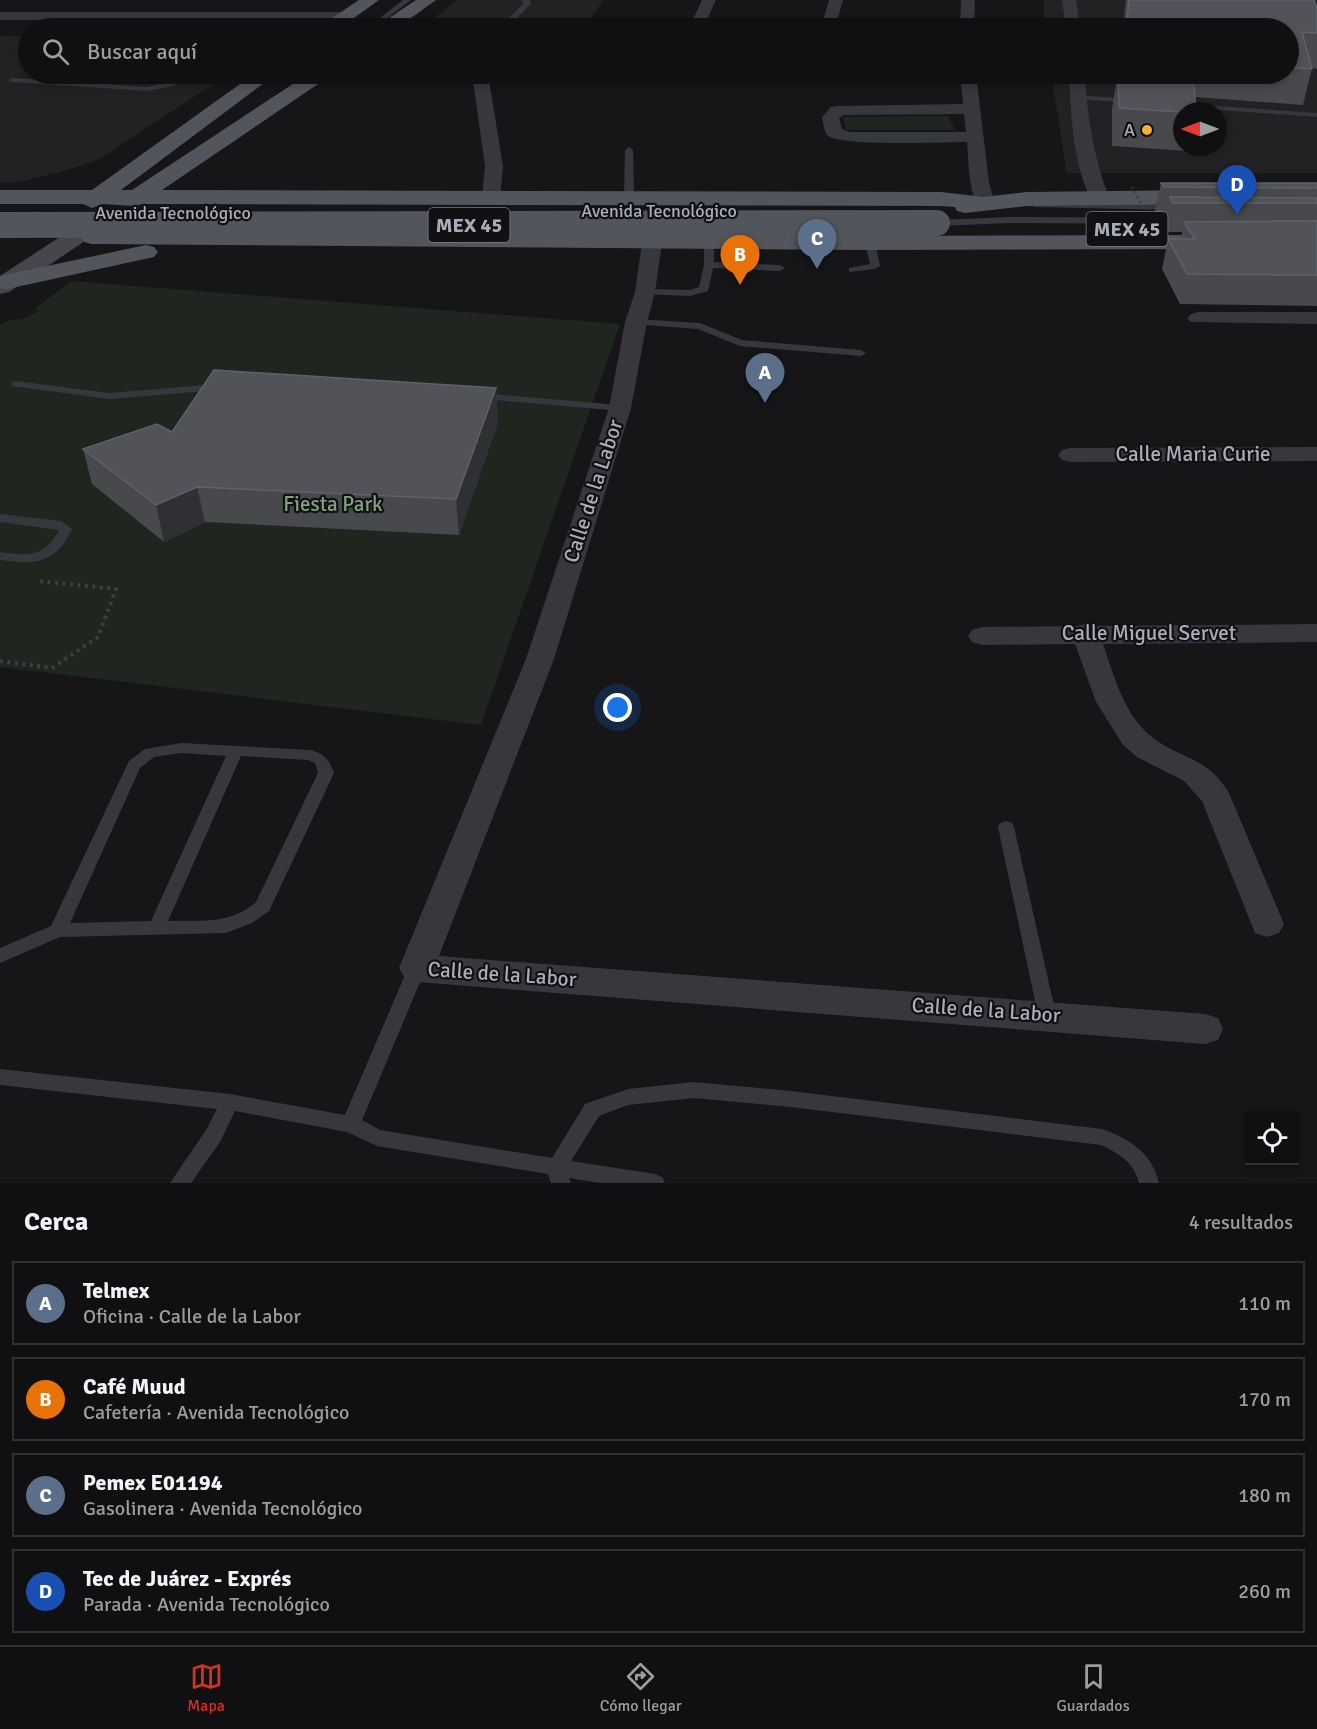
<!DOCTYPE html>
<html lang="es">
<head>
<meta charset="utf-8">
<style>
	body { margin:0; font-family:Signika,sans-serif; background:#1e1e20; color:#f1f3f6 }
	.controls { position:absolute; right:18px; bottom:18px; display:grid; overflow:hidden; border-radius:0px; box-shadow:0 3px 9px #0003 }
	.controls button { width:54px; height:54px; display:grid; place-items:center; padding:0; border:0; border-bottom:2px solid #303032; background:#101012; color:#f1f3f6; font:30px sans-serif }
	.compass { position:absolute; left:1173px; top:102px; width:54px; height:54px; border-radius:50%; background:#101012; box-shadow:0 3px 9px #0003; rotate:270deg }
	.you { position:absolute; left:618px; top:708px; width:21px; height:21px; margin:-15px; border:4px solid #fff; border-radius:50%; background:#1a73e8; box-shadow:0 0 0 9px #1a73e833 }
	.badge { display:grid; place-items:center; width:39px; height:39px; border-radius:50%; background:#d93025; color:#fff; font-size:20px; font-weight:700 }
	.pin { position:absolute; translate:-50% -50px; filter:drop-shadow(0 2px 3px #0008) }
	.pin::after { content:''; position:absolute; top:32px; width:21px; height:18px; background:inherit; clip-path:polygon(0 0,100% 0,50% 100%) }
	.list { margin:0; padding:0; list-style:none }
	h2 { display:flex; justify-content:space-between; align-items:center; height:78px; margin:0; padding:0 24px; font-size:26px }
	h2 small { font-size:20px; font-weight:400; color:#9c9d9f }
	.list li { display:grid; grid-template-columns:39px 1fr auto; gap:18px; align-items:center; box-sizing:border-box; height:84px; margin:0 12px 12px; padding:0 12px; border:2px solid #303032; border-radius:0px }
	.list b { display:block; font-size:22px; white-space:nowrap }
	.list p { margin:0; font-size:20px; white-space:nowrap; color:#9c9d9f }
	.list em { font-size:20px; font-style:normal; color:#9c9d9f }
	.icon { flex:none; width:33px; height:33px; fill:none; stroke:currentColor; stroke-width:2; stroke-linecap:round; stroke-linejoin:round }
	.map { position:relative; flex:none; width:1317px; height:1183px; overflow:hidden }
	.search { position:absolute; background:#101012; box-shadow:0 3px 9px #0003; left:18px; right:18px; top:18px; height:66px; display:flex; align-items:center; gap:15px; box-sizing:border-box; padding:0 21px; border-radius:33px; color:#9c9d9f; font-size:22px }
	.sheet { height:462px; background:#101012 }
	nav { display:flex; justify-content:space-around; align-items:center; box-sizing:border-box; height:84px; border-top:2px solid #303032; background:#101012; font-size:16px; color:#9c9d9f }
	nav a { display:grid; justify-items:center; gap:3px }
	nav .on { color:#d93025 }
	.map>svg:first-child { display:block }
	.built { fill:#222225; fill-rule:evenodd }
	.green { fill:#1e261f }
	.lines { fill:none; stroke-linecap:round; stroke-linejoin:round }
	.path { stroke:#3d3f44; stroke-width:4; stroke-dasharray:3 4.5; stroke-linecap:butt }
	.lane { fill:#37383d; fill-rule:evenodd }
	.street { fill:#37383d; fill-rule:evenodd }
	.secondary { fill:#45474d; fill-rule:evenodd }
	.primary { fill:#53555c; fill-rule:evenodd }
	.path-bridge-far1 { stroke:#3d3f44; stroke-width:2; stroke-dasharray:1.5 3; stroke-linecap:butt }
	.path-bridge { stroke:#3d3f44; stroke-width:3; stroke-dasharray:2 4; stroke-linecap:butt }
	.primary-bridge { stroke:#53555c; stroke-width:26 }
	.wall { fill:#47494d }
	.shaded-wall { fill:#2f3033 }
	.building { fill:#525359; stroke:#5f6168; stroke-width:1.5 }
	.poi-dot { fill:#f2b134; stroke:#111113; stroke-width:2 }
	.labels { text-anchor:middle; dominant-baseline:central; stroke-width:4.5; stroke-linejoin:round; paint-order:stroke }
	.far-poi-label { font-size:18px; fill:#a8adb8; stroke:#111113; text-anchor:end }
	.far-street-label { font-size:18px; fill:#a8adb8; stroke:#111113 }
	.shield { fill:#111113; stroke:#7b7e86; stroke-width:1.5 }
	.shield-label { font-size:20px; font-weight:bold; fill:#a8adb8 }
	.street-label { font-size:21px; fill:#a8adb8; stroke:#111113 }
	.park-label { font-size:21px; fill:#7fa381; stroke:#111113 }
</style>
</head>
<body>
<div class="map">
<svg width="1317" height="1183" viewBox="0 0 1317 1183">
	<rect width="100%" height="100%" fill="#161618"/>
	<g class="built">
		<path d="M458,0H603L585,28H421Z"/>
		<path d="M1044,0H1317V173H1067L1051,74H1288V28H1044ZM1182,111H1218V147H1182Z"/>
		<path d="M0,36H28V74H229L96,161L53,174L18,182L0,183Z"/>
	</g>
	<g class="green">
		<path d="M948,116L955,130H846L843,117Z"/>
		<path d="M71,281L620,324L481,725L0,667V325C12,315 22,325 39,310L34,309Z"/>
	</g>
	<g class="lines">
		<path class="path" d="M0,661L52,668L98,637L116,589L38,581"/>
		<g class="lane">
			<path d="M403,0H411L374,28H367Z"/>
			<path d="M522,0H530L531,4L512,23H561L565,25L561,27L432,28L394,25L390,23L394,21L432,24L504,23L523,4Z"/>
			<path d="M183,74H192L173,86L147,91L12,82L8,80L12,78L147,87L167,82Z"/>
			<path d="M1074,95L1132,99L1136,101L1132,103L1077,99H1074Z"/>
			<path d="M1175,103L1317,113V117L1178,107H1175Z"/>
			<path d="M629,147L633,150L634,197L629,200L624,197L625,150Z"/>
			<path d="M1037,202L1174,204L1179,207L1174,210L1034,207L1032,205Z"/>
			<path d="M1010,217L1184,218L1189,221L1184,224L1010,223L937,226L932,223L937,220Z"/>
			<path d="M709,240L714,243V262L780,265L785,268L780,271L713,268L708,291L690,296L641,294L640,292L645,289L690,290L699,287L704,265V243Z"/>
			<path d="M870,240L875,243L880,266L875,269L849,272V268L870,264L865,243Z"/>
			<path d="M636,319L700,323L742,340L861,350L866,353L861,356L740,346L698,329L632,324L631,322Z"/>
			<path d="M16,381L109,393L219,384L225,387L219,390L109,399L12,386V382Z"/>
			<path d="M478,393L620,405L626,408L620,411L474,398L472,396Z"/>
			<path d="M0,514L61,521L72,529C56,564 34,565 0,560V552C28,556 44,558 59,530L0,522Z"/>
			<path d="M181,743L311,750C325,754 329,760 334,773L269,911L252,923L226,933L60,937L0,963V948L51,926L129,761L145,749ZM181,753L226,756L151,921L70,923L140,768L154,757ZM241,756L308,760L315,763L318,773L256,902C230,925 201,920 168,921Z"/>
			<path d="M1006,821L1012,823L1014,827L1056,1015L1053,1020L1047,1022L1041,1020L1038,1015L998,827L1000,823Z"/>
			<path d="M417,961L423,963L426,968L362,1120L380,1130L552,1158L585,1104L628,1089L694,1082L791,1091L1102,1129C1130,1139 1152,1153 1159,1183H1139C1135,1163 1118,1153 1101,1145L791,1107L694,1098L628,1105L599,1116L571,1161L655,1174L662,1177L665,1183H601L569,1178L571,1183H551L548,1174L377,1146L347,1132L235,1111L220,1142L191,1183H170L206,1130L217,1109L0,1085V1069L230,1094L345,1115L408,968L411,963Z"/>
		</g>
		<g class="street">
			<path d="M702,0H716L703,28H689Z"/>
			<path d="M829,0H843L835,28H821Z"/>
			<path d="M961,0H975L974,28H960Z"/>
			<path d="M1062,0H1076L1080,28H1066Z"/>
			<path d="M0,12H347L354,16L347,20H0Z"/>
			<path d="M472,74H488L503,166L500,197L497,201H485L482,197L485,166Z"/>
			<path d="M960,74H976L989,183L995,204L993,208H979C968,190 969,162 967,142C944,142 840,147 827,135C824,131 823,122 822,117L831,107L837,106L963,104ZM964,114L966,132H850L842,129L839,118L844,115Z"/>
			<path d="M1069,74H1085C1087,117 1094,158 1109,198L1107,202H1093C1074,173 1070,108 1069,74Z"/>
			<path d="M652,237L659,239L662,243L655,292L647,322L631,408L554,659L439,956L1205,1014L1218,1018L1223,1029L1218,1040L1205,1044L417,982L405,978L399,968L526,659L609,408L625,322L635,292L642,243L645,239Z"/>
			<path d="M1198,312H1317V324L1191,322L1187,318L1191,314Z"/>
			<path d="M1317,447V461L1070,462L1062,460L1058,455L1062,450L1070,448Z"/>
			<path d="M1085,624L1093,626L1317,624V642L1103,644C1114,676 1124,715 1152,737C1182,761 1206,755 1229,793L1284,924L1279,933L1267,937L1255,933L1202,801L1184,781L1137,757L1123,745L1096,702L1075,644L982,645L972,642L968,636L972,630L982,627L1077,626Z"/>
		</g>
		<path class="secondary" d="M74,231L82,233L86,238L82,243L9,292L0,294V276L66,233Z"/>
		<g class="primary">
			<path d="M359,0H379L340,28H320L323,24Z"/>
			<path d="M416,0H436L397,28H377L380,24Z"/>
			<path d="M254,74H276L121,190H132L308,74H329L327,78L162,190L941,192L984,197L1027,192L1201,190L1209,192L1212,197L1209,202L1201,204L1027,206L965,213L957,211L955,207L941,206L142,204L134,206L103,204L92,208L83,204H0V190H92Z"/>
			<path d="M92,230L870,236L1213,235L1221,237L1225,242L1221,247L1213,249L870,250L92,244L84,242L80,237L84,232Z"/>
			<path d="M146,245L154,247L158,252L154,257L7,289L0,288V276Z"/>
		</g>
		<path class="path-bridge-far1" d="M1132,187L1135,193"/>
		<path class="path-bridge" d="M1134,191L1166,246"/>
		<path class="primary-bridge" d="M0,225L937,223"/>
	</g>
	<g class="wall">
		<path d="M1126,0H1314L1317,8V69L1312,68L1303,105L1195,97L1182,111V147H1190L1189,151L1112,146V109L1118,74H1288V28H1123Z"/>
		<path d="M1161,183H1317V306L1180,304L1162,269L1168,239H1181L1182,232H1168L1164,226L1166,216H1158L1155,211Z"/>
		<path d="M496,388L498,422L459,535L205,522L164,542L92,484L83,449L172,432Z"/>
	</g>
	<g class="shaded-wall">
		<path d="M496,388L498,422L459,535L456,499Z"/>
		<path d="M197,487L205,522L164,542L156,505Z"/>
	</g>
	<g class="building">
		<path d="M1129,0H1314L1317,8V33L1302,32L1312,69L1288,67V28H1147V21L1127,20Z"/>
		<path d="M1118,74H1193L1196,111H1182V112L1119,108Z"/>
		<path d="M1161,183H1317V188L1164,187Z"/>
		<path d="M1170,197L1317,198V203H1173Z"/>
		<path d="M1317,221V275L1187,274L1168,239H1195L1184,222Z"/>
		<path d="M214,370L496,388L456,499L197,487L156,505L83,449L157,424L172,432Z"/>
	</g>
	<circle class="poi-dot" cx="1147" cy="130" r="6"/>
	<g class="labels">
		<g class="far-poi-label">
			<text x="1135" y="130">A</text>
		</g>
		<g class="far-street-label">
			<text x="659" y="211">Avenida Tecnológico</text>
			<text x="173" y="213">Avenida Tecnológico</text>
		</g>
		<g class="shield">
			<rect x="428.5" y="208" width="81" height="34" rx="4.5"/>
			<rect x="1086.5" y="212" width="81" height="34" rx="4.5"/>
		</g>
		<g class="shield-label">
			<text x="469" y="225">MEX 45</text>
			<text x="1127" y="229">MEX 45</text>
		</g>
		<g class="street-label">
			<text x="1193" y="454">Calle Maria Curie</text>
			<text transform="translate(593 491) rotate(-72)">Calle de la Labor</text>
			<text x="1149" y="633">Calle Miguel Servet</text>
			<text transform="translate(502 974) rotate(4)">Calle de la Labor</text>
			<text transform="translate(986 1010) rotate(4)">Calle de la Labor</text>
		</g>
		<g class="park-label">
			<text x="333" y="504">Fiesta Park</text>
		</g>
	</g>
</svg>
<div class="controls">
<button><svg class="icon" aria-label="locate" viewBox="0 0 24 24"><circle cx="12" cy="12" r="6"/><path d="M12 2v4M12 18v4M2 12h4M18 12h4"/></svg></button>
</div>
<svg class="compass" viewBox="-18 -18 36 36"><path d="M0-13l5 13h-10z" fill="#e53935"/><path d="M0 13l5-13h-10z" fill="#9c9d9f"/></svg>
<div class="you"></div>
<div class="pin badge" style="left:765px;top:403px;background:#5c6f8a">A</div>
<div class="pin badge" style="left:740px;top:285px;background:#e8710a">B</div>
<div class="pin badge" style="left:817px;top:269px;background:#5c6f8a">C</div>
<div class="pin badge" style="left:1237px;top:215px;background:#1a4fb4">D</div>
<div class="search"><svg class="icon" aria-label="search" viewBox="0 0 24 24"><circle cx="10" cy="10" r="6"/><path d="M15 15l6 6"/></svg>Buscar aquí</div>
</div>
<section class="sheet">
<h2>Cerca<small>4 resultados</small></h2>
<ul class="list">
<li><span class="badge" style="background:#5c6f8a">A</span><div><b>Telmex</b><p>Oficina · Calle de la Labor</p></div><em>110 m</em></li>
<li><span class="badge" style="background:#e8710a">B</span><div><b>Café Muud</b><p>Cafetería · Avenida Tecnológico</p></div><em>170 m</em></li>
<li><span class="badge" style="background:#5c6f8a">C</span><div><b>Pemex E01194</b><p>Gasolinera · Avenida Tecnológico</p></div><em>180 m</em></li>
<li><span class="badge" style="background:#1a4fb4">D</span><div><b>Tec de Juárez - Exprés</b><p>Parada · Avenida Tecnológico</p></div><em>260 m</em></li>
</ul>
</section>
<nav>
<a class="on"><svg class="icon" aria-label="map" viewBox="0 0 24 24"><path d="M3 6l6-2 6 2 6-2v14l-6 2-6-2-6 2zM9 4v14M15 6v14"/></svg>Mapa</a>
<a><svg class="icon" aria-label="directions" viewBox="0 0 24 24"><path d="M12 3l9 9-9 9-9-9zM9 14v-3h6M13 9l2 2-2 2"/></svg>Cómo llegar</a>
<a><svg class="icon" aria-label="saved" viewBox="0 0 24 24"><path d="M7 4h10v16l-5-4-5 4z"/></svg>Guardados</a>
</nav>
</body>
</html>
